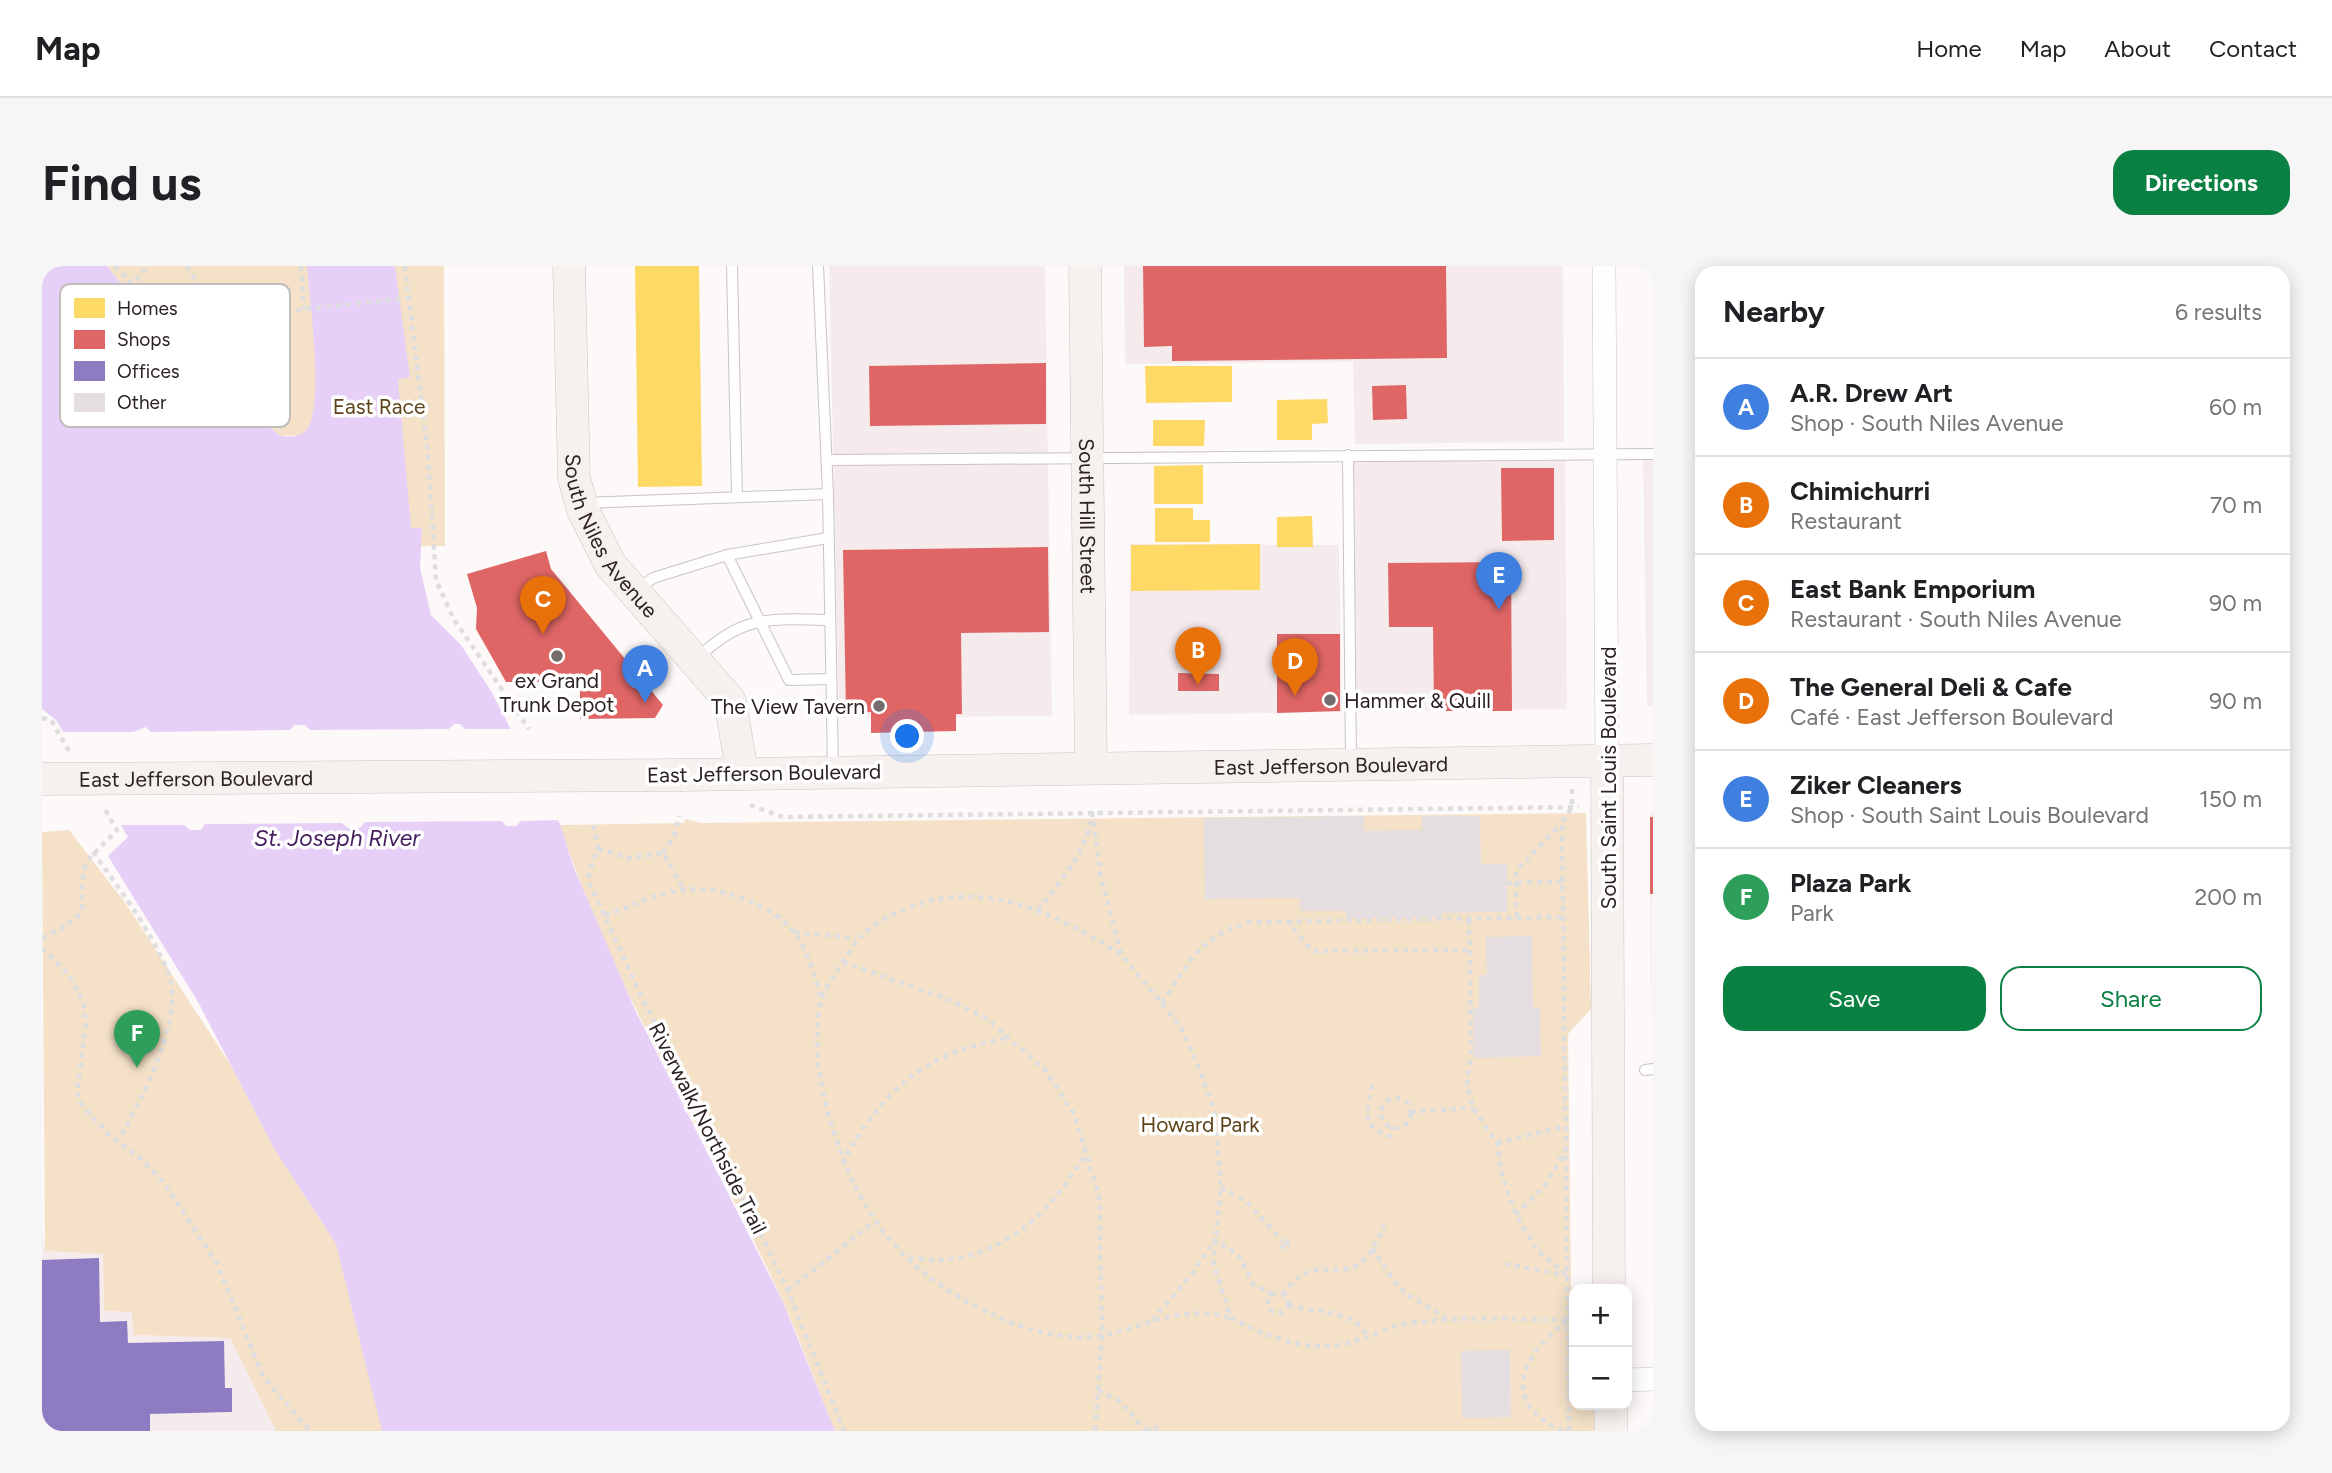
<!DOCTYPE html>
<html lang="en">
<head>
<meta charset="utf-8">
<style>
	body { margin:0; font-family:Figtree,sans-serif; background:#f6f6f6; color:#202124 }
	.controls { position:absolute; right:21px; bottom:21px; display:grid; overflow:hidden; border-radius:14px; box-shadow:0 4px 18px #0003 }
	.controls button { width:63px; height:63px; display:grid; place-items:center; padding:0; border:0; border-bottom:2px solid #e0e0e0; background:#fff; color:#202124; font:35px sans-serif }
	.you { position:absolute; left:866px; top:471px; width:24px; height:24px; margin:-18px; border:5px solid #fff; border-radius:50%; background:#1a73e8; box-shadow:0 0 0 10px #1a73e833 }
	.badge { display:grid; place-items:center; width:46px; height:46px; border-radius:50%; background:#0b8043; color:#fff; font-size:23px; font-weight:700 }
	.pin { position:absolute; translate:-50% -58px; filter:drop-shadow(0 2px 4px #0008) }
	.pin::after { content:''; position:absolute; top:37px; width:24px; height:21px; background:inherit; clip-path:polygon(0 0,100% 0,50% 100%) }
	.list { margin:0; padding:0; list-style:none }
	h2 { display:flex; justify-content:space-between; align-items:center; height:91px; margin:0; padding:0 28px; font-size:30px }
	h2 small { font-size:23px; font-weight:400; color:#757577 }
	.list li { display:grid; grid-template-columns:46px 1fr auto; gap:21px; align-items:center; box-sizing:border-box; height:98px; padding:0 28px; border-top:2px solid #e0e0e0 }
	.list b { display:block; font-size:26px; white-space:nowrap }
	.list p { margin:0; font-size:23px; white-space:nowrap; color:#757577 }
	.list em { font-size:23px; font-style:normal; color:#757577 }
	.actions { display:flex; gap:14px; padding:21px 28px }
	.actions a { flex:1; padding:16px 0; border:2px solid #0b8043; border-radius:21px; text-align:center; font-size:24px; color:#0b8043 }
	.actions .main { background:#0b8043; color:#fff }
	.map { position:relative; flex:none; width:1611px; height:1165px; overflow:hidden; border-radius:21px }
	header { display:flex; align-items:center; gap:42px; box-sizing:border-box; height:98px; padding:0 35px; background:#fff; border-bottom:2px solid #e0e0e0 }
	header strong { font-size:33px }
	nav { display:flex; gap:38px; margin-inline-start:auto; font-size:24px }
	.intro { display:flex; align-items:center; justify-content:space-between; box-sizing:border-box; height:168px; padding:0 42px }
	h1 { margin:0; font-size:49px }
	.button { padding:18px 32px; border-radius:21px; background:#0b8043; color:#fff; font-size:24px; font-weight:700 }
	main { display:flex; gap:42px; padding:0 42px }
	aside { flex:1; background:#fff; border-radius:21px; box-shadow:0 4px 18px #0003 }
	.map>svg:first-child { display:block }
	.built { fill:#f6ebec }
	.green { fill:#f4e1c8 }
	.water { fill:#e7d0f7 }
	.pier { fill:#fdf9f9 }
	.homes { fill:#ffd966 }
	.shops { fill:#e06666 }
	.offices { fill:#8e7cc3 }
	.building { fill:#e4dee0 }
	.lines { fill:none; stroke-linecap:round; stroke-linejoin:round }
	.lane-casing { stroke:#cac3c4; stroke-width:12 }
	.street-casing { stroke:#cac3c4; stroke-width:24 }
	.secondary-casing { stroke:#cac3c4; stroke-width:33 }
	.path { stroke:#dfdede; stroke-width:4.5; stroke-dasharray:5 5; stroke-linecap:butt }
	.lane { stroke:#fffefe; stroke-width:10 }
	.street { stroke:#fffefe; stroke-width:23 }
	.secondary { stroke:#f6f1ef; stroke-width:32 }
	.secondary-bridge-casing { stroke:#cac3c4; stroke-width:33; stroke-linecap:butt }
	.secondary-bridge { stroke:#f6f1ef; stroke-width:32 }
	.poi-dot { fill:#756d6d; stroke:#fff; stroke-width:2.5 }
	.labels { text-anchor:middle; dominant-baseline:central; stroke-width:7; stroke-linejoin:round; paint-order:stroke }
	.park-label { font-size:21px; fill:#5c4318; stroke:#fff }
	.street-label { font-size:21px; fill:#2c2222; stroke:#fff }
	.poi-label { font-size:21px; fill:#2c2222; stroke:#fff }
	.water-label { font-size:23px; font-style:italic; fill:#441d5d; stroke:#fff }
	.key { fill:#fff; stroke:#c0bdbd; stroke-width:2 }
	.key-label { font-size:19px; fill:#2c2222 }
</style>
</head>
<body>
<header>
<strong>Map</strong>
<nav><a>Home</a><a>Map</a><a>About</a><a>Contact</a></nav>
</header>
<div class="intro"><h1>Find us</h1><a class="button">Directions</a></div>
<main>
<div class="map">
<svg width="1611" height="1165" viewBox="0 0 1611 1165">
	<rect width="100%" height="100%" fill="#fdf9f9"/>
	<g class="built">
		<path d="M787,0H1003L1010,450L797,452Z"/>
		<path d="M1082,0H1521L1522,176L1313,178L1311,96L1083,98Z"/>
		<path d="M1523,192L1525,443L1314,446L1312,194Z"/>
		<path d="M1601,192H1611V440H1605Z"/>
		<path d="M1088,278L1297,279L1300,446L1087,449Z"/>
		<path d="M1608,547H1611L1609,796Z"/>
		<path d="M0,965L3,985L61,988L62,1045L90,1046L92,1069L188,1072L234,1165H0Z"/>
	</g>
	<g class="green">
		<path d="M65,0H402L403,280H379L380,262H369L257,169L238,170L119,63L124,57L90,32Z"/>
		<path d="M1544,547L1549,743L1526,768L1529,1020L1532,1023V1139H1552V1165H793C775,1122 760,1078 741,1036C668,876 572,727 518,559L642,557L644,553L659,557Z"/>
		<path d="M27,564L84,638L301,972L353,1165H234L188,1072L91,1069L90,1046L62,1045L61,988L3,985L0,566Z"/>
	</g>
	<path class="water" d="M0,0H65L90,32L96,28L125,56L119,63L238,170C247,171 256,171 263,165C284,145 267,31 265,0H353L368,111L356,113L369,262H380L378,302L389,349L419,379L449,425L518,558L532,602L594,746L741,1036L793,1165H340L294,978L233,884L156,736L66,590L86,571L14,454L0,443Z"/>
	<path class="pier" d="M412,458H418L423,463H472L520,554L479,555L474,560H464L460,555L323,556L318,562H306L300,557L163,558L159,564H148L142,559H75L17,466H91L104,461L109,466L248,464L252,459H263L268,464L407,463Z"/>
	<g class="homes">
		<path d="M593,0H657L660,220L596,221Z"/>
		<path d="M1103,100H1190V136L1104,137Z"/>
		<path d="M1285,133L1286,157L1270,158V174H1235V134Z"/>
		<path d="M1111,154H1163L1162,180H1111Z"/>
		<path d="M1161,199V238H1112V200Z"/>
		<path d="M1113,242H1151V254H1168V276H1113Z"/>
		<path d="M1270,250L1271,281H1235V251Z"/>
		<path d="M1218,278V324L1089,325V279Z"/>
	</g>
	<g class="shops">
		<path d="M1101,0H1404L1405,92L1130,95V80L1102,81Z"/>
		<path d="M1004,97V158L828,160L827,100Z"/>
		<path d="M1364,119L1365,153L1331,154L1330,120Z"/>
		<path d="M1459,202H1512V274L1460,275Z"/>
		<path d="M1006,281L1007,366L919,367L920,448H914V465L829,467V446L804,447L801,284Z"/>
		<path d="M504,285L509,303L621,439L613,452L538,453V416H464L434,363L435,342L425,308Z"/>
		<path d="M1469,296L1470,445H1392L1391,361H1347L1346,297Z"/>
		<path d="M1235,368H1298V445L1235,447Z"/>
		<path d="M1136,407L1177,408V425H1136Z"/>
		<rect x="1608" y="551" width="3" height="77"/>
	</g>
	<path class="offices" d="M57,992L58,1056L85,1055L86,1077L182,1075L183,1122H190V1146L108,1148V1165H0V994Z"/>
	<g class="building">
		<path d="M1322,550V565L1380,564V550H1438L1439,598H1465V646L1400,647V651L1304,652V645H1258V632L1163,633L1162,552Z"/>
		<path d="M1490,670L1491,742H1498L1499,790L1432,792L1431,742H1437V709H1445L1444,671Z"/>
		<path d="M1468,1084L1469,1151L1420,1152L1419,1085Z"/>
	</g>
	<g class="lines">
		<g class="lane-casing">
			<g id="lane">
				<path d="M690,0L695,231"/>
				<path d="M776,0L786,228L791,502"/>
				<path d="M1306,189L1309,495"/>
				<path d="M785,194L1611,188"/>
				<path d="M541,237L786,228"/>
				<path d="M685,289L786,272"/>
				<path d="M594,325L611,312L685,289L747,414L789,413"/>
				<path d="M656,392C700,348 730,353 788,354"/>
				<path d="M1603,804L1611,803"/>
			</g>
		</g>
		<g class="street-casing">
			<g id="street">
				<path d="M1562,0L1565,496"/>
				<path d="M1585,1114L1611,1113"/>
			</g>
		</g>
		<g class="secondary-casing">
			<g id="secondary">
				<path id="s1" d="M527,0L532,212L541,244L568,298L688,435L700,506"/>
				<path id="s2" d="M1043,0L1049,502"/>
				<path d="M1565,496L1567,1023"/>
				<path id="s3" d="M640,509L1611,494"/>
				<path d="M1569,1139V1165"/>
			</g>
		</g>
		<g class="path">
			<path d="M73,0L90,18L106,0"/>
			<path d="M145,0L167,38L183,55L205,56L262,43L368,32"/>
			<path d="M259,0L262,43"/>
			<path d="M363,0L386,189L394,314L411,352L487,463"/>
			<path d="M0,452L9,454L27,485"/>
			<path d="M708,539L741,551L1537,541"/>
			<path d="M1050,546L1059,611L1079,688L1139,761L1154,794L1173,847L1179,922L1171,996L1189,1052C1228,1072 1269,1089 1313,1075C1332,1070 1350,1059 1369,1057C1421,1050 1474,1054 1526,1054"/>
			<path d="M551,559L556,583L547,606L548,618L601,734L680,887L746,1024L802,1165"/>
			<path d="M556,583L587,592L621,587L642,624"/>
			<path d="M51,586C78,624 110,665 127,709C143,753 97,838 76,875"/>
			<path d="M621,587L632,571L637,550"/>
			<path d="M1465,617L1520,616"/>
			<path d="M996,644C1016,619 1044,586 1049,553"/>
			<path d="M563,650C588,640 613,628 639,624C676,619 728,637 752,666C766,683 772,711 779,731"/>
			<path d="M1475,651L1474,605L1519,558"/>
			<path d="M1427,654L1429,787L1425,818L1431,842L1455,877L1461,913L1474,949L1496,985L1525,1009"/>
			<path d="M1245,655L1270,685L1428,684"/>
			<path d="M753,666L814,672"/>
			<path d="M0,672C60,644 32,643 44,596L75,564L61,540"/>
			<path d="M0,682L27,709L41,736L44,757L35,827L40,839L67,869L99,893L123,918L175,998L222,1112L268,1165"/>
			<path d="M1079,688C1014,648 941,611 866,642C836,654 818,666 802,694C795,707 782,721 779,735C771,778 777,819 790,860C816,948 860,1004 943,1045C978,1063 1022,1076 1061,1069C1109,1059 1139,1038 1189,1052"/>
			<path d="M801,696L905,733L944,752L1003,804L1032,848L1057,930L1060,1069L1053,1165"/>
			<path d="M1120,737C1146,697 1159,669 1208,656L1521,651"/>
			<path d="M1330,819C1327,842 1316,862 1348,870L1350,861"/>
			<circle cx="1354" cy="847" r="15"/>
			<path d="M1369,846L1431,842"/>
			<path d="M1455,877L1524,860"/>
			<path d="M800,898C840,824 880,788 964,772"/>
			<path d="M1179,922L1203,934L1241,975"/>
			<path d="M1474,949L1505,917L1524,883"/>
			<path d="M1244,975L1246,979L1241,982L1240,977Z"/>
			<path d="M1330,982L1354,1018L1366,1029L1406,1053"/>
			<path d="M867,991C943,1008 1010,950 1044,886"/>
			<path d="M1463,998L1524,1009"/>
			<path d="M746,1024L832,956"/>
			<circle cx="1236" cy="1037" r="10"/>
			<path d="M1241,1029C1269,984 1300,1018 1323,993C1332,984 1337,969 1343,959"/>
			<path d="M1247,1038C1271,1048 1313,1042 1325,1071"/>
			<path d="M1110,1054L1151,1007L1172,974L1197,989L1211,1018L1232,1029"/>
			<path d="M1056,1125L1078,1135L1104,1165"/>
			<path d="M1104,1165L1112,1160L1118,1165"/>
			<path d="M1521,1165C1455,1136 1481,1088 1525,1055"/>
			<path d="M1527,1165L1520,557L1530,541V522"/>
		</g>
		<use href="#lane" class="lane"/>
		<use href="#street" class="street"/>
		<use href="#secondary" class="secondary"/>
		<g class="secondary-bridge-casing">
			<g id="secondary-bridge">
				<path id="s4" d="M0,513L640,509"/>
			</g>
		</g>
		<use href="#secondary-bridge" class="secondary-bridge"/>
	</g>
	<g class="poi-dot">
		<circle cx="515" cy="390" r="7"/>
		<circle cx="1288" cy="434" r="7"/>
		<circle cx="837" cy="440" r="7"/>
	</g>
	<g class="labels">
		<g class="park-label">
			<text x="337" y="140">East Race</text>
			<text x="1158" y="858">Howard Park</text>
		</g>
		<g class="street-label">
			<text stroke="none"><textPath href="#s2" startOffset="250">South Hill Street</textPath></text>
			<text stroke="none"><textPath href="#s1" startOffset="280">South Niles Avenue</textPath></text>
			<text stroke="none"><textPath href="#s3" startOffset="649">East Jefferson Boulevard</textPath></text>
			<text transform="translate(722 507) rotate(-1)">East Jefferson Boulevard</text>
			<text stroke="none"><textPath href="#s4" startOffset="154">East Jefferson Boulevard</textPath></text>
			<text transform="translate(1566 512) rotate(-90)">South Saint Louis Boulevard</text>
			<text transform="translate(666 862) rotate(63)">Riverwalk/Northside Trail</text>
		</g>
		<g class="poi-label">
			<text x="515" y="414">ex Grand<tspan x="515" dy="24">Trunk Depot</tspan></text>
			<text x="1302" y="434" text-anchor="start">Hammer &amp; Quill</text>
			<text x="823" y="440" text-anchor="end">The View Tavern</text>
		</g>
		<g class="water-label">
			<text x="295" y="572">St. Joseph River</text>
		</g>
	</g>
	<rect x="18" y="18" width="230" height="143" rx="10" class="key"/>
	<rect x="32" y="32" width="31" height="20" fill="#ffd966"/>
	<rect x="32" y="64" width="31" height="19" fill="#e06666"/>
	<rect x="32" y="95" width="31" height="20" fill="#8e7cc3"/>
	<rect x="32" y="127" width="31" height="19" fill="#e4dee0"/>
	<g class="key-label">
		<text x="75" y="49">Homes</text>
		<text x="75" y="80">Shops</text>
		<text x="75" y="112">Offices</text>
		<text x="75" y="143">Other</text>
	</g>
</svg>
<div class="controls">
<button>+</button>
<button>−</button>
</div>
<div class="you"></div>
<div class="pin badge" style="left:603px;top:437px;background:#3f7fe0">A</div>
<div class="pin badge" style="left:1156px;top:419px;background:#e8710a">B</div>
<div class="pin badge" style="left:501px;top:368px;background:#e8710a">C</div>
<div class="pin badge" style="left:1253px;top:430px;background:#e8710a">D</div>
<div class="pin badge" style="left:1457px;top:344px;background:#3f7fe0">E</div>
<div class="pin badge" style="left:95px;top:802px;background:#2e9e5b">F</div>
</div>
<aside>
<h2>Nearby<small>6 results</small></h2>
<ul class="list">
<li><span class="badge" style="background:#3f7fe0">A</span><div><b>A.R. Drew Art</b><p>Shop · South Niles Avenue</p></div><em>60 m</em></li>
<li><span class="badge" style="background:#e8710a">B</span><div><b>Chimichurri</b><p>Restaurant</p></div><em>70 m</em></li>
<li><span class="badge" style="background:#e8710a">C</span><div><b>East Bank Emporium</b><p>Restaurant · South Niles Avenue</p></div><em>90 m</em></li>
<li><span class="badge" style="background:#e8710a">D</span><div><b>The General Deli &amp; Cafe</b><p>Café · East Jefferson Boulevard</p></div><em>90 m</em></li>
<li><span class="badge" style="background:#3f7fe0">E</span><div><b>Ziker Cleaners</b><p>Shop · South Saint Louis Boulevard</p></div><em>150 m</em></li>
<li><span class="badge" style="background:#2e9e5b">F</span><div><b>Plaza Park</b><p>Park</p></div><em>200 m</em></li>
</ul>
<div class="actions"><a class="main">Save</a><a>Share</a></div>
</aside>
</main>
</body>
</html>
